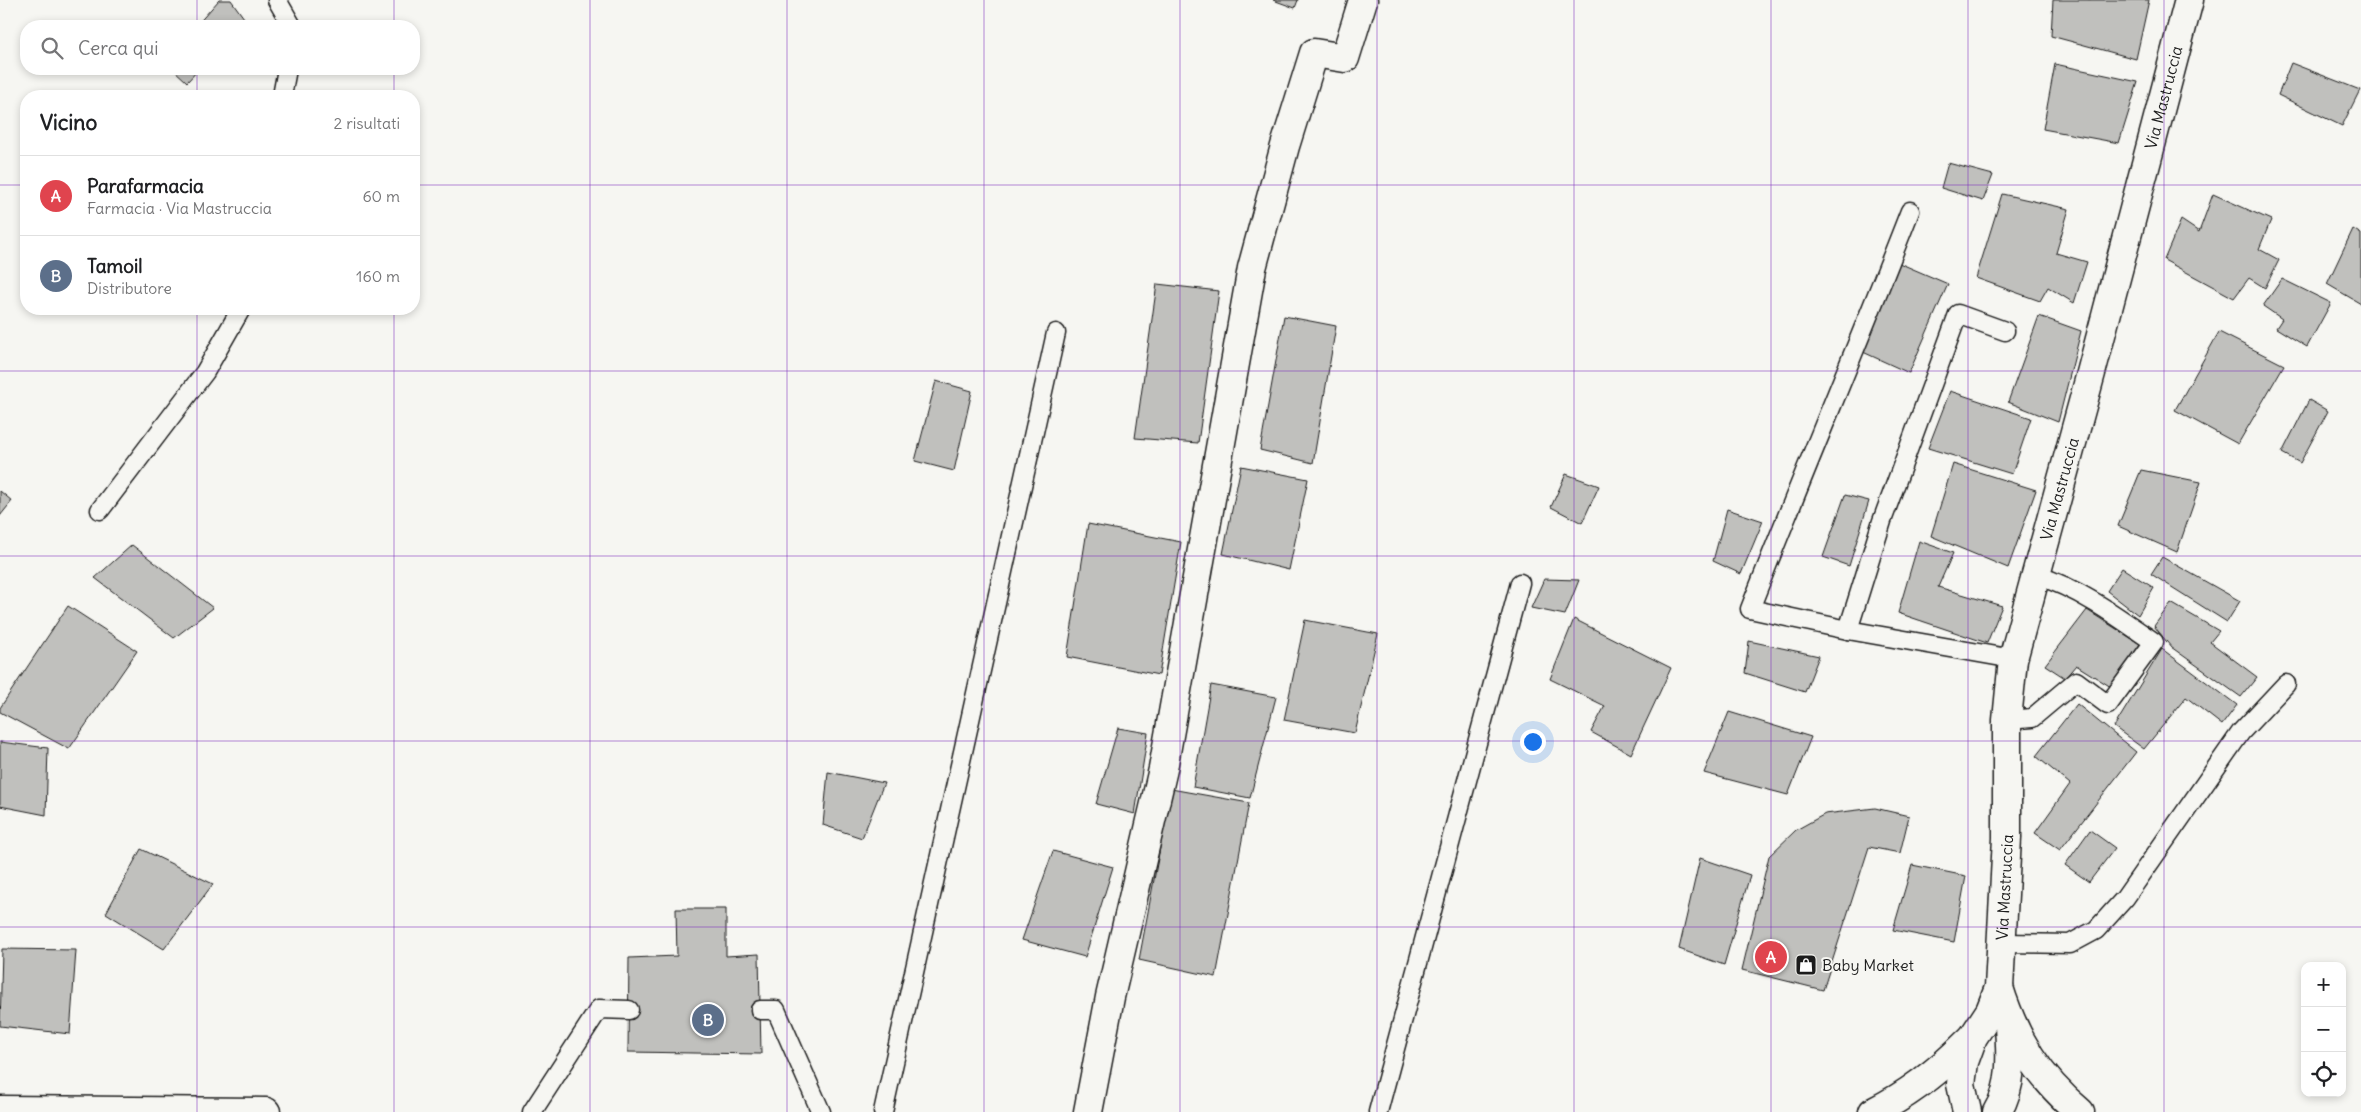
<!DOCTYPE html>
<html lang="it">
<head>
<meta charset="utf-8">
<style>
	body { margin:0; font-family:Delius,sans-serif; background:#f2f2f2; color:#202124 }
	.controls { position:absolute; right:15px; bottom:15px; display:grid; overflow:hidden; border-radius:10px; box-shadow:0 2px 8px #0003 }
	.controls button { width:45px; height:45px; display:grid; place-items:center; padding:0; border:0; border-bottom:1px solid #e0e0e0; background:#fff; color:#202124; font:25px sans-serif }
	.you { position:absolute; left:1532px; top:741px; width:18px; height:18px; margin:-12px; border:4px solid #fff; border-radius:50%; background:#1a73e8; box-shadow:0 0 0 8px #1a73e833 }
	.badge { display:grid; place-items:center; width:32px; height:32px; border-radius:50%; background:#ea580c; color:#fff; font-size:16px; font-weight:700 }
	.pin { position:absolute; translate:-50% -50%; border:2px solid #fff; box-shadow:0 1px 5px #0006 }
	.list { margin:0; padding:0; list-style:none }
	h2 { display:flex; justify-content:space-between; align-items:center; height:65px; margin:0; padding:0 20px; font-size:21px }
	h2 small { font-size:16px; font-weight:400; color:#757577 }
	.list li { display:grid; grid-template-columns:32px 1fr auto; gap:15px; align-items:center; box-sizing:border-box; height:80px; padding:0 20px; border-top:1px solid #e0e0e0 }
	.list b { display:block; font-size:19px; white-space:nowrap }
	.list p { margin:0; font-size:16px; white-space:nowrap; color:#757577 }
	.list em { font-size:16px; font-style:normal; color:#757577 }
	.icon { flex:none; width:28px; height:28px; fill:none; stroke:currentColor; stroke-width:2; stroke-linecap:round; stroke-linejoin:round }
	.map { position:relative; flex:none; width:2361px; height:1112px; overflow:hidden }
	.search { position:absolute; background:#fff; box-shadow:0 2px 8px #0003; left:20px; top:20px; width:400px; height:55px; display:flex; align-items:center; gap:12px; box-sizing:border-box; padding:0 18px; border-radius:20px; color:#757577; font-size:19px }
	.panel { position:absolute; background:#fff; box-shadow:0 2px 8px #0003; left:20px; top:90px; width:400px; height:225px; border-radius:20px }
	.map>svg:first-child { display:block }
	.building { fill:#c0c0bd; stroke:#1c1c1c }
	.lines { fill:none; stroke-linecap:round; stroke-linejoin:round }
	.service-casing { stroke:#1c1c1c; stroke-width:21 }
	.minor-casing { stroke:#1c1c1c; stroke-width:31 }
	.secondary-casing { stroke:#1c1c1c; stroke-width:31 }
	.service { stroke:#f6f6f2; stroke-width:18 }
	.minor { stroke:#f6f6f2; stroke-width:28 }
	.secondary { stroke:#f6f6f2; stroke-width:28 }
	.grid { fill:none; stroke:#7b2cbf; stroke-width:1; stroke-opacity:0.55 }
	.labels { text-anchor:middle; dominant-baseline:central; stroke-width:4; stroke-linejoin:round; paint-order:stroke }
	.street-label { font-size:16px; fill:#1c1c1c; stroke:#f6f6f2 }
	.poi-label { font-size:16px; fill:#1c1c1c; stroke:#f6f6f2; text-anchor:start }
</style>
</head>
<body>
<div class="map">
<svg width="2361" height="1112" viewBox="0 0 2361 1112">
	<rect width="100%" height="100%" fill="#f6f6f2"/>
	<filter id="ink" filterUnits="userSpaceOnUse"><feTurbulence type="fractalNoise" baseFrequency=".02" numOctaves="2"/><feDisplacementMap in="SourceGraphic" scale="10" xChannelSelector="R" yChannelSelector="G"/><feConvolveMatrix kernelMatrix="1 2 1 2 8 2 1 2 1" color-interpolation-filters="sRGB"/></filter>
	<g filter="url(#ink)">
		<g class="building">
			<path d="M219,0H231L244,18L236,26H196Z"/>
			<path d="M1273,0H1298L1295,8Z"/>
			<path d="M2053,0H2149L2136,59L2051,36Z"/>
			<path d="M2291,63L2360,90L2342,126L2278,95Z"/>
			<path d="M2055,64L2138,82L2119,143L2043,129Z"/>
			<path d="M173,69H199L187,82Z"/>
			<path d="M1948,163L1993,175L1983,201L1941,188Z"/>
			<path d="M2002,194L2069,209L2056,253L2087,262L2074,303L2048,287L2040,301L1976,278Z"/>
			<path d="M2213,194L2271,220L2259,249L2279,260L2265,288L2249,278L2234,298L2164,260L2181,220L2199,232Z"/>
			<path d="M2353,229L2361,234V304L2327,284Z"/>
			<path d="M1899,263L1948,284L1909,373L1863,352Z"/>
			<path d="M2282,279L2331,303L2307,347L2276,328L2282,319L2263,306Z"/>
			<path d="M1157,284L1219,291L1198,443L1135,438Z"/>
			<path d="M1284,316L1336,326L1313,463L1260,450Z"/>
			<path d="M2039,316L2081,331L2058,422L2008,402Z"/>
			<path d="M2219,332L2284,365L2238,444L2175,410Z"/>
			<path d="M936,381L972,391L954,471L915,461Z"/>
			<path d="M1950,391L2031,418L2012,474L1928,448Z"/>
			<path d="M2309,400L2328,411L2300,463L2282,453Z"/>
			<path d="M1953,464L2036,490L2008,568L1931,536Z"/>
			<path d="M1241,466L1308,479L1289,570L1223,554Z"/>
			<path d="M2141,470L2201,482L2177,552L2118,526Z"/>
			<path d="M1566,474L1599,486L1582,523L1551,507Z"/>
			<path d="M0,491L12,501L0,516Z"/>
			<path d="M1845,495L1869,501L1849,566L1823,557Z"/>
			<path d="M1727,509L1763,521L1741,574L1713,561Z"/>
			<path d="M1088,524L1181,542L1159,675L1067,657Z"/>
			<path d="M1919,541L1953,553L1938,587L2002,606L1987,643L1898,613Z"/>
			<path d="M132,545L213,608L174,638L95,578Z"/>
			<path d="M2162,557L2240,601L2227,622L2151,574Z"/>
			<path d="M2122,568L2154,588L2138,615L2107,591Z"/>
			<path d="M1544,579L1579,580L1565,615L1531,608Z"/>
			<path d="M2171,603L2219,631L2210,642L2257,677L2241,697L2171,647L2154,626Z"/>
			<path d="M68,606L137,651L69,749L0,712V708Z"/>
			<path d="M2087,610L2140,644L2111,687L2076,665L2065,678L2045,665Z"/>
			<path d="M1574,619L1671,668L1631,754L1591,732L1605,706L1550,679Z"/>
			<path d="M1305,620L1378,634L1355,733L1284,720Z"/>
			<path d="M1749,641L1819,656L1805,692L1745,673Z"/>
			<path d="M2162,649L2237,705L2222,725L2186,697L2144,749L2114,727Z"/>
			<path d="M1211,685L1276,697L1250,798L1193,787Z"/>
			<path d="M2077,704L2136,752L2060,850L2035,833L2070,784L2036,756Z"/>
			<path d="M1729,712L1811,737L1788,795L1704,773Z"/>
			<path d="M1118,728L1148,733L1135,814L1096,804Z"/>
			<path d="M0,742L48,748L46,815L0,806Z"/>
			<path d="M828,772L884,783L862,838L823,825Z"/>
			<path d="M1171,789L1249,803L1216,977L1139,960Z"/>
			<path d="M1875,808L1909,816L1900,853L1869,847L1823,990L1742,970L1769,856L1796,830L1825,814Z"/>
			<path d="M2090,830L2115,848L2089,882L2065,865Z"/>
			<path d="M141,849L213,884L164,949L106,913Z"/>
			<path d="M1053,851L1113,867L1085,957L1022,940Z"/>
			<path d="M1700,858L1750,875L1724,965L1679,949Z"/>
			<path d="M1912,865L1966,876L1954,942L1893,930Z"/>
			<path d="M676,909H726V956L759,954L761,1054L628,1052L629,958L677,956Z"/>
			<path d="M2,949L76,950L70,1034L0,1026Z"/>
		</g>
		<g class="lines">
			<g class="service-casing">
				<g id="service">
					<path d="M277,0L292,26"/>
					<path d="M282,96L287,69"/>
					<path d="M2005,331L1958,314L1882,521L1848,630L2013,659"/>
					<path d="M100,510L205,372L241,309"/>
					<path d="M1848,630L1750,609C1802,476 1858,345 1910,211"/>
					<path d="M2007,720L2032,718L2076,681L2108,705L2154,642C2117,616 2080,589 2036,575"/>
					<path d="M2002,943L2070,944L2096,930L2125,898L2241,732L2286,684"/>
					<path d="M760,1010H776L821,1112"/>
					<path d="M532,1112L599,1009L629,1010"/>
					<path d="M883,1112L1056,333"/>
					<path d="M1378,1112L1520,583"/>
				</g>
			</g>
			<g class="minor-casing">
				<g id="minor">
					<path d="M1999,988C2015,1039 2039,1078 2080,1112"/>
					<path d="M1088,1112L1110,997L1163,769L1252,268L1285,146L1314,53L1345,58L1363,0"/>
					<path d="M1873,1112C1910,1094 1941,1069 1970,1040"/>
					<path id="s1" d="M1967,1112L1961,1084L1964,1062L1973,1037L1990,1011L1999,988L2007,838V720L2013,659L2091,373L2189,0"/>
					<path d="M1997,1112C2013,1087 2011,1055 2009,1026"/>
				</g>
			</g>
			<g class="secondary-casing">
				<path id="secondary" d="M0,1110L266,1112"/>
			</g>
			<use href="#service" class="service"/>
			<use href="#minor" class="minor"/>
			<use href="#secondary" class="secondary"/>
		</g>
	</g>
	<path class="grid" d="M197,0V26M394,0V26M590,0V1112M787,0V1112M984,0V1112M1180,0V1112M1377,0V1112M1574,0V1112M1771,0V1112M1968,0V1112M2164,0V1112M197,69V96M394,69V96M0,185H26M414,185H2361M197,309V1112M394,309V1112M0,371H2361M0,556H2361M0,741H2361M0,927H2361"/>
	<defs>
		<g id="shop-square" transform="scale(1.125)"><rect x="-9" y="-9" width="18" height="18" rx="4" fill="#1c1c1c" stroke="#f6f6f2"/><path d="M-5-2.5h2.3a2.7 3.5 0 0 1 5.4 0H5L5.5 6h-11ZM-1.5-2.5h3a1.5 2.3 0 0 0-3 0Z" fill="#fff"/></g>
	</defs>
	<g fill-rule="evenodd">
		<use href="#shop-square" x="1806" y="965"/>
	</g>
	<g class="labels">
		<g class="street-label">
			<text stroke="none"><textPath href="#s1" startOffset="1044">Via Mastruccia</textPath></text>
			<text stroke="none"><textPath href="#s1" startOffset="639">Via Mastruccia</textPath></text>
			<text stroke="none"><textPath href="#s1" startOffset="234">Via Mastruccia</textPath></text>
		</g>
		<g class="poi-label">
			<text x="1822" y="965">Baby Market</text>
		</g>
	</g>
</svg>
<div class="controls">
<button>+</button>
<button>−</button>
<button><svg class="icon" aria-label="locate" viewBox="0 0 24 24"><circle cx="12" cy="12" r="6"/><path d="M12 2v4M12 18v4M2 12h4M18 12h4"/></svg></button>
</div>
<div class="you"></div>
<div class="pin badge" style="left:1771px;top:957px;background:#e0444e">A</div>
<div class="pin badge" style="left:708px;top:1020px;background:#5c6f8a">B</div>
<div class="search"><svg class="icon" aria-label="search" viewBox="0 0 24 24"><circle cx="10" cy="10" r="6"/><path d="M15 15l6 6"/></svg>Cerca qui</div>
<section class="panel">
<h2>Vicino<small>2 risultati</small></h2>
<ul class="list">
<li><span class="badge" style="background:#e0444e">A</span><div><b>Parafarmacia</b><p>Farmacia · Via Mastruccia</p></div><em>60 m</em></li>
<li><span class="badge" style="background:#5c6f8a">B</span><div><b>Tamoil</b><p>Distributore</p></div><em>160 m</em></li>
</ul>
</section>
</div>
</body>
</html>
